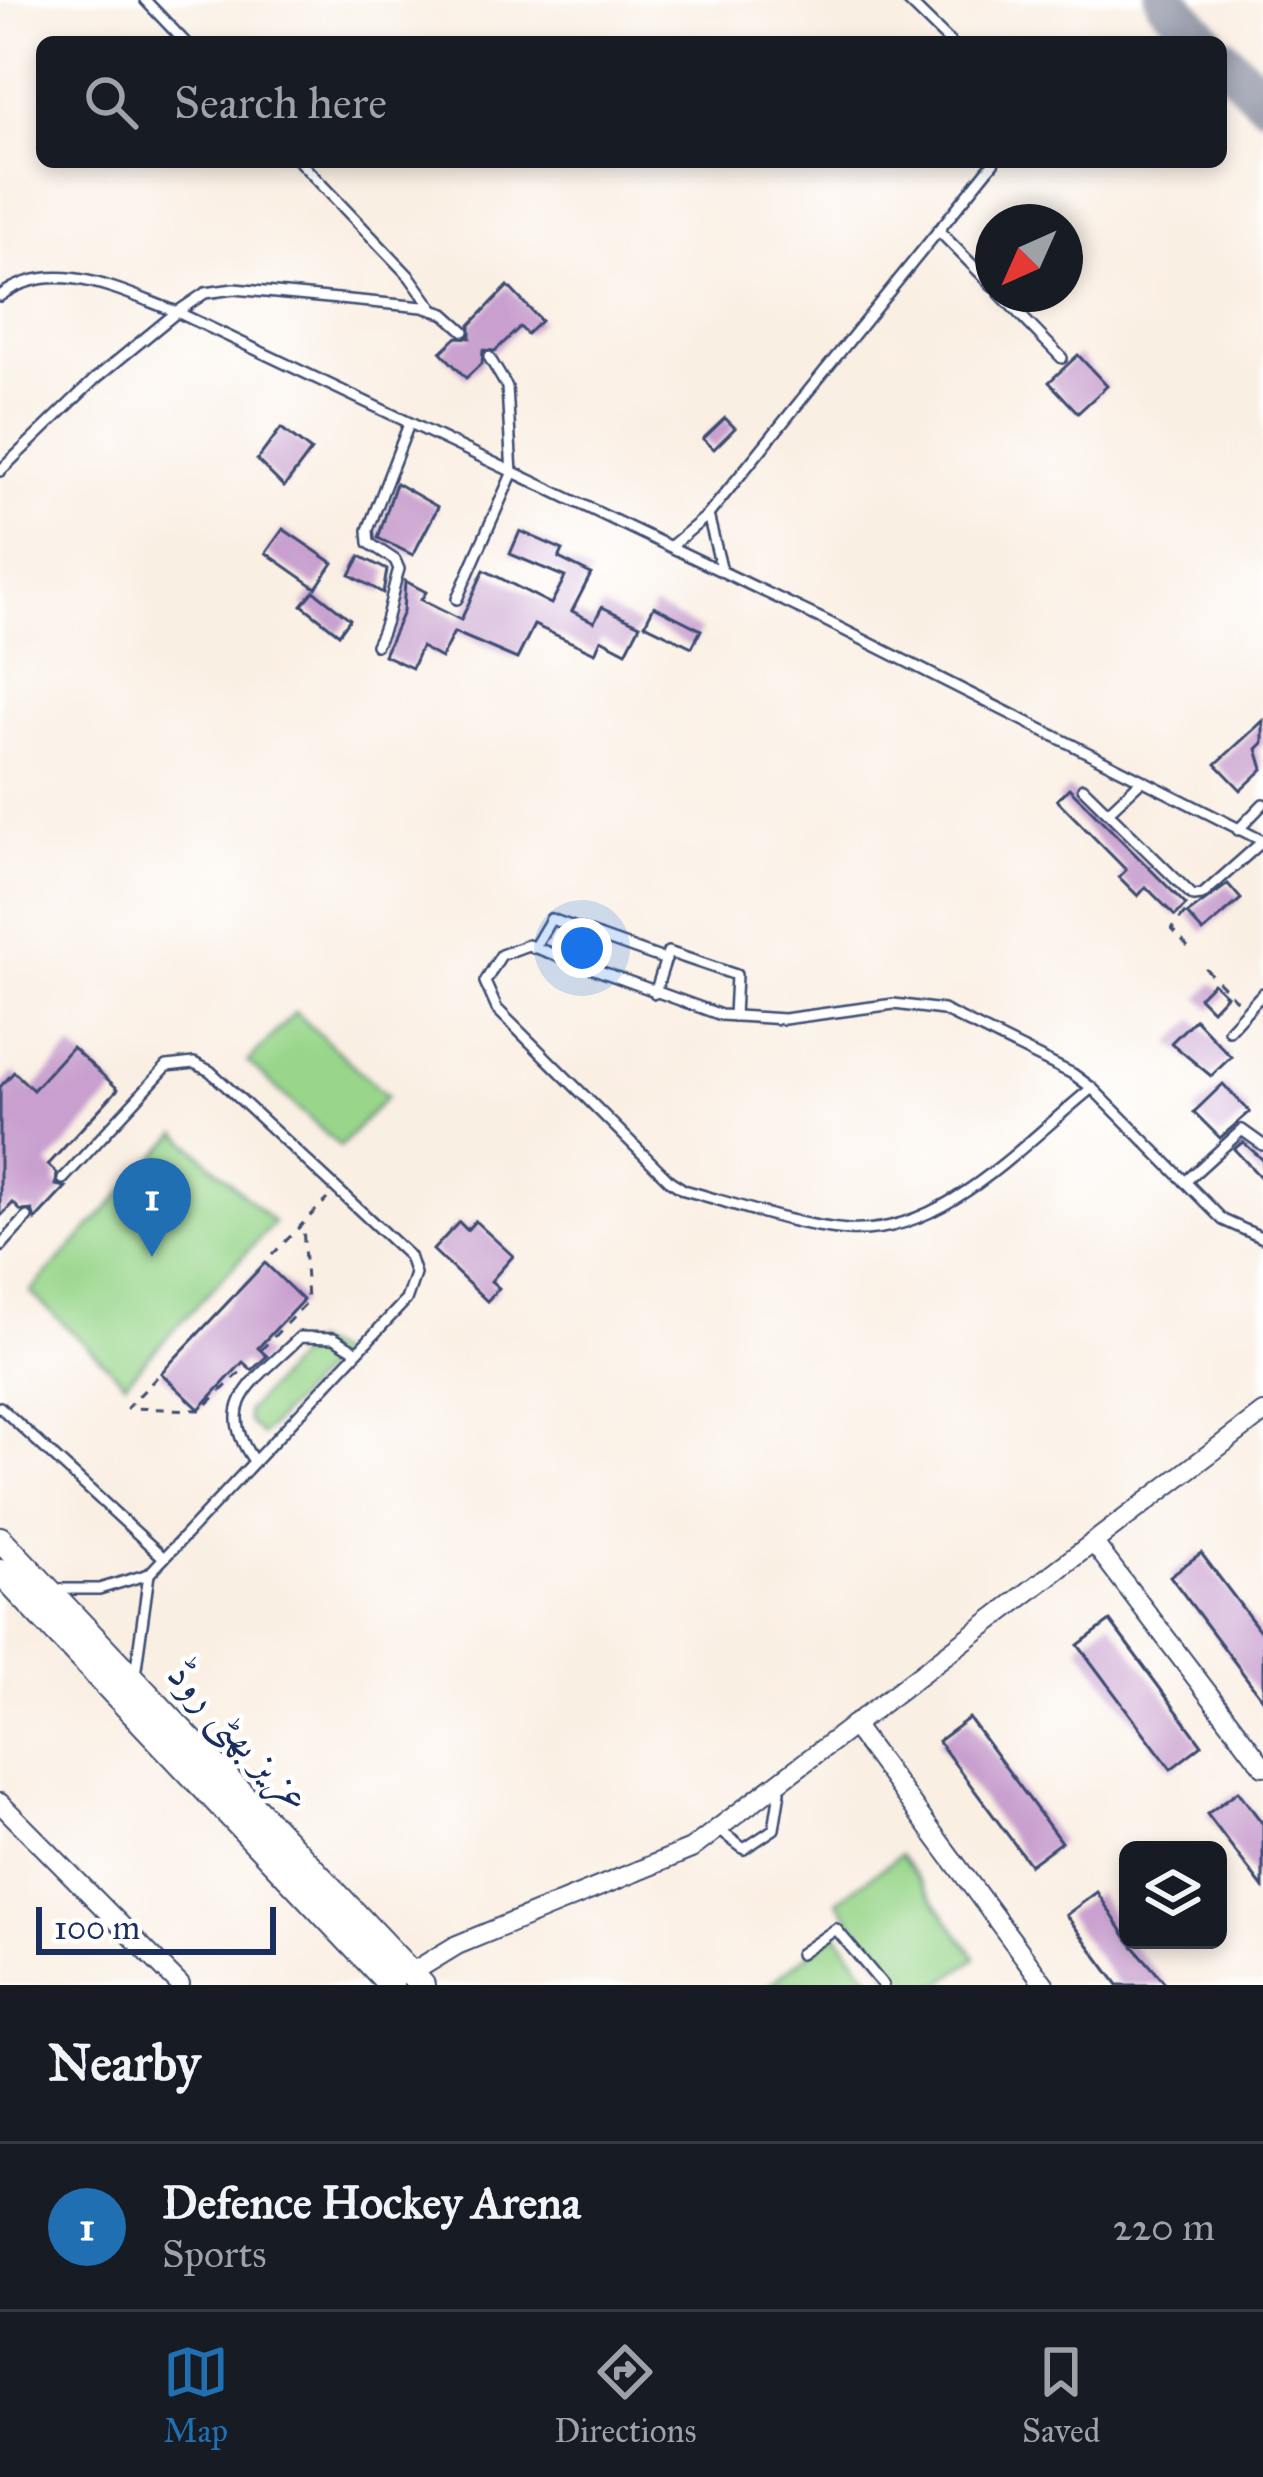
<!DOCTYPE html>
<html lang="en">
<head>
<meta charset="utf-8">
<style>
	body { margin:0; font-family:"IM FELL Great Primer",Amiri,serif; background:#20242c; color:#f1f3f6 }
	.controls { position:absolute; right:36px; bottom:36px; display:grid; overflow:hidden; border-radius:18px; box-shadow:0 6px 18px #0003 }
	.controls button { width:108px; height:108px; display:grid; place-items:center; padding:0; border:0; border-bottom:3px solid #363941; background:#171b24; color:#f1f3f6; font:60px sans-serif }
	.compass { position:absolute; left:975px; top:204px; width:108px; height:108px; border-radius:50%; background:#171b24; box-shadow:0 6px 18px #0003; rotate:225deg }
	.scale { position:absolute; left:36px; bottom:30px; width:240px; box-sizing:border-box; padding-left:12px; border:6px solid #1b2f5e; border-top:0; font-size:33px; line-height:42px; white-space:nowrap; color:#1b2f5e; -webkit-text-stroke:9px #fff; paint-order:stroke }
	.you { position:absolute; left:582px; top:948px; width:42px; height:42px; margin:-30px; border:9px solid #fff; border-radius:50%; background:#1a73e8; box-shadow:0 0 0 18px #1a73e833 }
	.badge { display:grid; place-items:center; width:78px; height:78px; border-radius:50%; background:#1f6fb2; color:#fff; font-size:39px; font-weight:700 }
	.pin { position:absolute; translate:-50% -99px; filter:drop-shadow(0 3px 6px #0008) }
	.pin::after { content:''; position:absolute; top:63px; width:42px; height:36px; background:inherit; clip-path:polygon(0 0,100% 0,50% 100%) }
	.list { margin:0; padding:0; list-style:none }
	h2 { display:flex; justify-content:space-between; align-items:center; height:156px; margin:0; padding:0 48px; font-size:51px }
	h2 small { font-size:39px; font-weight:400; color:#9ea1a6 }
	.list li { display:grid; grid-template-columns:78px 1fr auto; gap:36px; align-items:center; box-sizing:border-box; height:168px; padding:0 48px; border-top:3px solid #363941 }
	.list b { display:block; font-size:45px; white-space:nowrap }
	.list p { margin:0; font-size:39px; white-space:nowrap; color:#9ea1a6 }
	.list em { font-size:39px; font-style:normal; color:#9ea1a6 }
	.icon { flex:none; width:66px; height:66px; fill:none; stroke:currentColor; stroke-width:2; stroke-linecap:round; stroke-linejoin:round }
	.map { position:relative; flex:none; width:1263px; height:1985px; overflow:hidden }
	.search { position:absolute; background:#171b24; box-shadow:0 6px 18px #0003; left:36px; right:36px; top:36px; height:132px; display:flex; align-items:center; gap:30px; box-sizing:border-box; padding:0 42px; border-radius:18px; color:#9ea1a6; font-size:45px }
	.sheet { height:324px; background:#171b24 }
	nav { display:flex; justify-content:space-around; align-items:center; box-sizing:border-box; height:168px; border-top:3px solid #363941; background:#171b24; font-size:33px; color:#9ea1a6 }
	nav a { display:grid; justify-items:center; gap:6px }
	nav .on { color:#1f6fb2 }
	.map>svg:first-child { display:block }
	.green { fill:#99d68b; stroke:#5a8274; stroke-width:3 }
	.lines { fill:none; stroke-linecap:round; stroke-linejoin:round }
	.taxiway { stroke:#8a8fa0; stroke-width:42 }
	.building { fill:#c89fce }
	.service-casing { stroke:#3c4c72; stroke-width:14 }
	.minor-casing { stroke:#3c4c72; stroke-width:22 }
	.secondary-casing { stroke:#3c4c72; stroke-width:28 }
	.path { stroke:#3c4c72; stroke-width:3; stroke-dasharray:9 9; stroke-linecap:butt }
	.service { stroke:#fff; stroke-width:9 }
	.minor { stroke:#fff; stroke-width:18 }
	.secondary { stroke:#fff; stroke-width:24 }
	.labels { text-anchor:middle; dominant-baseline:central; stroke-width:9; stroke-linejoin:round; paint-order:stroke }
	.street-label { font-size:42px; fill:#1b2f5e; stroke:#fff }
</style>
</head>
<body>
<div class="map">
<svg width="1263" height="1985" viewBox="0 0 1263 1985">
	<rect width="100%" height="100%" fill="#fff"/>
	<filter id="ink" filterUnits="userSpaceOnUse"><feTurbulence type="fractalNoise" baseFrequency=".00833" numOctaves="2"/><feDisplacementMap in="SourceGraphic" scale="24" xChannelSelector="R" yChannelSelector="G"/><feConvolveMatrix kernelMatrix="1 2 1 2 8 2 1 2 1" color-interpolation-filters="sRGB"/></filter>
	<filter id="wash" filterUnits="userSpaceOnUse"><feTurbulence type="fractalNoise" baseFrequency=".004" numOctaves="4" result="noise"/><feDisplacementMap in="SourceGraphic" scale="48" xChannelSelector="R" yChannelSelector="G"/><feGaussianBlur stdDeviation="2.7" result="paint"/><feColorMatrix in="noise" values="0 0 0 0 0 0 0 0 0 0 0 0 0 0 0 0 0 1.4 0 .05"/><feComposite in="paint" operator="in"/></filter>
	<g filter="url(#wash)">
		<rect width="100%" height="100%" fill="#faefe3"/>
		<g class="green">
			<path d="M295,1012L387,1096L340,1147L248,1062Z"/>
			<path d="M178,1133L274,1223L125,1382L30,1292Z"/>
			<path d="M311,1342L338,1354L262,1435L248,1421L247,1411Z"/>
			<path d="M900,1855L976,1958L939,1985H898L837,1901Z"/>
			<path d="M837,1934L875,1985L770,1984L826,1940Z"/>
		</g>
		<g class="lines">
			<g class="taxiway">
				<path d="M1166,0L1207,42"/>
				<path d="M1221,56L1263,98"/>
			</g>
		</g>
		<g id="blocks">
			<g class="building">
				<path d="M508,286L541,321L527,334L520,327L495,351L483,350L482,363L466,378L441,352L457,337L470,338V325Z"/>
				<path d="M1078,355L1107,386L1078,413L1049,382Z"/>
				<path d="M725,418L735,428L714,449L703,439Z"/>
				<path d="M281,428L311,451L284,487L257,460Z"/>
				<path d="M396,483L438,507L413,555L378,538Z"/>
				<path d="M283,529L333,563L316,588L266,553Z"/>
				<path d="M520,531L563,550L559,558L591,574L572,611L594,622L602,607L640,625L626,652L601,639L595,653L534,625L517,659L454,632L441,658L421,647L412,668L384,655L403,612L405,581L426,592L421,600L461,620L484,570L551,604L565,577L510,554Z"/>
				<path d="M360,556L387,570L383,593L350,575Z"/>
				<path d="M314,591L350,619L339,634L302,605Z"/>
				<path d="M654,606L701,630L692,647L645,624Z"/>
				<path d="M1263,721V743L1257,749L1263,769L1241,790L1216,764Z"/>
				<path d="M1069,788L1186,905L1175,916L1146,887L1138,896L1119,877L1126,870L1057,800Z"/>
				<path d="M1228,884L1241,899L1203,932L1187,914Z"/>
				<path d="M1213,983L1226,995L1212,1010L1199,997Z"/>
				<path d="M1195,1019L1231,1057L1211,1076L1171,1043Z"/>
				<path d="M72,1047L118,1089L48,1165L57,1173L56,1185L66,1187L35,1220L32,1210L21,1211L13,1203L0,1217V1087L14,1072L33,1090Z"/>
				<path d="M1223,1084L1250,1112L1220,1138L1194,1112Z"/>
				<path d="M1243,1142L1263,1160V1180L1234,1149Z"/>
				<path d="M475,1221L513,1256L491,1281L499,1288L487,1301L433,1250L459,1222L467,1230Z"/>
				<path d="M265,1263L303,1300L258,1348L267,1356L252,1370L243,1362L199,1409L161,1373Z"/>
				<path d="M1201,1553L1263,1635V1700L1170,1576Z"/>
				<path d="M1110,1621L1202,1745L1171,1769L1078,1645Z"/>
				<path d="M969,1718L1061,1842L1030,1865L938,1741Z"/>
				<path d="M1238,1791L1263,1824V1888L1207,1814Z"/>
				<path d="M1097,1892L1128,1940L1167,1985H1118L1066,1915Z"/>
			</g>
		</g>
	</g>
	<g filter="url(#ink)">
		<use href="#blocks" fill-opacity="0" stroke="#3c4c72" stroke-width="3"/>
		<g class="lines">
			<g class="service-casing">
				<g id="service">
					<path d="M145,0L185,42"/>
					<path d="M907,0L950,42"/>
					<path d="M300,162L410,277L433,309"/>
					<path d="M938,230L993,286"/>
					<path d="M1000,294L1062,358"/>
					<path d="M0,296C55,255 122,292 177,312L205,293L234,289L423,307L445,314L464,331"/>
					<path d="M0,471L95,379L177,312L824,620L1263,841"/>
					<path d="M708,515L722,571"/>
					<path d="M671,546L708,515L994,162"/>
					<path d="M457,599L512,474L507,387L489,357"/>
					<path d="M376,645C390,619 390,596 399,569L395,560L369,543L368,530L409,424"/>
					<path d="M1083,788L1193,896L1202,895L1263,841"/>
					<path d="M1108,812L1141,781"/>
					<path d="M1238,830L1263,804"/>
					<path d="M534,948L551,919L666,960"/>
					<path d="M655,993L668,952L736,975L734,1016"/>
					<path d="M1229,1030L1263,993"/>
					<path d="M1092,1088C1023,1143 943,1236 848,1230C795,1226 736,1204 684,1190L670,1181L497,1009L485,982L501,955L528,945L721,1015L784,1019L894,1004L943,1010L1073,1074L1092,1088L1223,1220L1263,1238"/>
					<path d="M63,1179L167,1066L194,1063L210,1071L409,1256L415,1274L406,1300L149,1574"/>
					<path d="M1185,1182L1242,1130L1263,1145"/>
					<path d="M0,1247L27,1217"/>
					<path d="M0,1407L164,1558"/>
					<path d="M252,1458C212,1400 259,1379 300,1337L334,1338L354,1350"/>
					<path d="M54,1589H99L149,1574L135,1675"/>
					<path d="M719,1830L744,1849L774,1829L780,1791L775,1784"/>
					<path d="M800,1954L836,1929L883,1985"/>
				</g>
			</g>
			<g class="minor-casing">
				<g id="minor">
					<path d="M1093,1542L1263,1766"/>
					<path d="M853,1725L1045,1985"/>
					<path d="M0,1803L180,1985"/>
					<path d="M411,1973L457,1945L691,1849L1263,1413"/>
				</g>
			</g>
			<g class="secondary-casing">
				<g id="secondary">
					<path d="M0,1539L422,1985"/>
					<path d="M0,1572L391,1985"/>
				</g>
			</g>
			<g class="path">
				<path d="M1188,947L1172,929L1189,908"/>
				<path d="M1205,968L1237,1001"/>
				<path d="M272,1255L327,1199"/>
				<path d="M261,1350L307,1302L303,1223"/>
				<path d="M157,1377L127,1408L201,1410L247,1366"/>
			</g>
			<use href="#service" class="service"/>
			<use href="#minor" class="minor"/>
			<use href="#secondary" class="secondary"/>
		</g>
	</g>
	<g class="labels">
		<g class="street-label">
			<text transform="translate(240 1735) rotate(47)">عزیز بھٹی روڈ</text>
		</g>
	</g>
</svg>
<div class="controls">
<button><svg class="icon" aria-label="layers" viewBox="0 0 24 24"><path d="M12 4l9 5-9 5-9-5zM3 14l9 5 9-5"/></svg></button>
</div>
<svg class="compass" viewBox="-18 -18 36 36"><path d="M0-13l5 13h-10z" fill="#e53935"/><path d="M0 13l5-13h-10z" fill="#9ea1a6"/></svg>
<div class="scale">100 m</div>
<div class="you"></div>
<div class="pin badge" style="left:152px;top:1257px">1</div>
<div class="search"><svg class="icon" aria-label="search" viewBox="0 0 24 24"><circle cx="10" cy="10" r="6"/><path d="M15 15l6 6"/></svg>Search here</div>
</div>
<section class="sheet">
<h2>Nearby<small></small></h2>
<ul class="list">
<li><span class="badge">1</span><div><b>Defence Hockey Arena</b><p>Sports</p></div><em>220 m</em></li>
</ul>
</section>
<nav>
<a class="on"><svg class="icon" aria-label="map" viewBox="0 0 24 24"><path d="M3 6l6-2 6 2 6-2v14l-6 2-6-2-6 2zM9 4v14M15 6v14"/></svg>Map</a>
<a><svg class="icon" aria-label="directions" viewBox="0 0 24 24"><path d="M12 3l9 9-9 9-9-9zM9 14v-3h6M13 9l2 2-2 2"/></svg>Directions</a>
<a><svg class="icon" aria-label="saved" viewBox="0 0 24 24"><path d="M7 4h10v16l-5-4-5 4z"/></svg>Saved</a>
</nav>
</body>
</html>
